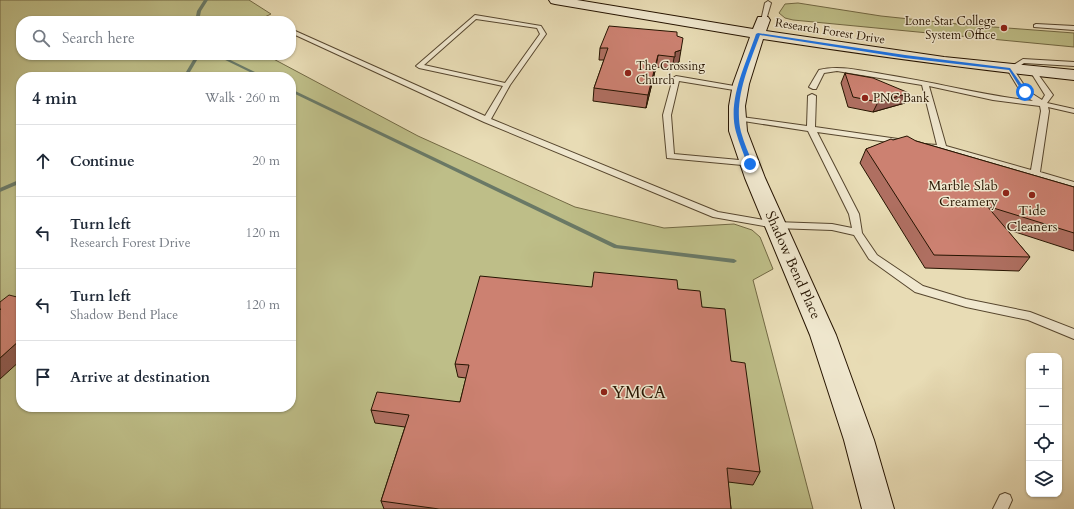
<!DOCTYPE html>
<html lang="en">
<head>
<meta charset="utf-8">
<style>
	body { margin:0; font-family:Cardo,serif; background:#f2f2f3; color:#1f2937 }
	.controls { position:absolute; right:12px; bottom:12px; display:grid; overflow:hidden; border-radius:8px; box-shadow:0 1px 3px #0004 }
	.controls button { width:36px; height:36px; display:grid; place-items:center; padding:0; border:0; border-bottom:1px solid #e0e1e3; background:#fff; color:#1f2937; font:20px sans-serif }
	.stop { position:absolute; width:12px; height:12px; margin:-9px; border:3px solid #1a73e8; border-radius:50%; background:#fff }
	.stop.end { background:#1a73e8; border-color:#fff; box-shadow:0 1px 4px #0008 }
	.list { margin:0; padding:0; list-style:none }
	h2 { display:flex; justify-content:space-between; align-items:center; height:52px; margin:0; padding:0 16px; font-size:17px }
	h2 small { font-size:13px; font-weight:400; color:#747a83 }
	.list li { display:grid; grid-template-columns:26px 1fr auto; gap:12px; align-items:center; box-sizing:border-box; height:72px; padding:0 16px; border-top:1px solid #e0e1e3 }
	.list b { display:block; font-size:15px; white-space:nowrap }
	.list p { margin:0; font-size:13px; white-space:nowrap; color:#747a83 }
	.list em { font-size:13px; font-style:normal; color:#747a83 }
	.icon { flex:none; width:22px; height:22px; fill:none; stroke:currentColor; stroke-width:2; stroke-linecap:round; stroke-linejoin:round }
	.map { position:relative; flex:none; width:1074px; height:509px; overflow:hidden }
	.search { position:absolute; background:#fff; box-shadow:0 1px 3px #0004; left:16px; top:16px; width:280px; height:44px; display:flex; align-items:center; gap:10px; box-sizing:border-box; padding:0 14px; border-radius:16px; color:#747a83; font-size:15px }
	.panel { position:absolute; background:#fff; box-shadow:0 1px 3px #0004; left:16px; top:72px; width:280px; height:340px; border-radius:16px }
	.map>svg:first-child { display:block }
	.green { fill:#bebe88; stroke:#726944; fill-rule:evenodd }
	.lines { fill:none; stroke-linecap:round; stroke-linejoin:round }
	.stream { fill:#6a7966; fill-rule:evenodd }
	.lane-casing { stroke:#56462e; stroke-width:2 }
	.secondary-casing { stroke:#261401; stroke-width:2 }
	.lane { fill:#f0e8cf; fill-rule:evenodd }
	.secondary { fill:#f0e8cf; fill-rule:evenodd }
	.wall { fill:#af6f61; stroke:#261401 }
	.shaded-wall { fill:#8f5a4f; stroke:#261401 }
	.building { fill:#cc8171; stroke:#261401 }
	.route { fill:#1a73e8 }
	.poi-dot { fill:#8f2418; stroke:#f0e8cf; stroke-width:1.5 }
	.labels { text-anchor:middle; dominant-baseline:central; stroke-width:3; stroke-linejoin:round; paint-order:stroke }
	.far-poi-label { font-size:12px; fill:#261401; stroke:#f0e8cf; text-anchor:start }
	.far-street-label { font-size:12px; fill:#261401; stroke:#f0e8cf }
	.poi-label { font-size:14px; fill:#261401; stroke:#f0e8cf; text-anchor:end }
	.street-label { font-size:14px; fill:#261401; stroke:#f0e8cf }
	.near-poi-label { font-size:17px; fill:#261401; stroke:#f0e8cf; text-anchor:start }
</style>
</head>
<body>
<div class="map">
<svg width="1074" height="509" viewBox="0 0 1074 509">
	<rect width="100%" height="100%" fill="#e8dcb5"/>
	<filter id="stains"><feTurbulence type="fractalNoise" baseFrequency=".005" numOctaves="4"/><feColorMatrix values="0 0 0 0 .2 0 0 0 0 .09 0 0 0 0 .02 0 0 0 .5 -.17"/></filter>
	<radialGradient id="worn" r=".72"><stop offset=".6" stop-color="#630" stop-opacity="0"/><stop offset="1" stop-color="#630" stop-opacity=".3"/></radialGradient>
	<g class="green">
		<path d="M0,0H249L271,14L256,21H21V55H266L418,136L575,207L664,228L734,224L752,230L760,237L773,269L753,280L813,509H0ZM21,77H291V407H21Z"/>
		<path d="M798,3L881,16L967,25L1074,33V47L793,20L785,18L779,13L785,4Z"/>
	</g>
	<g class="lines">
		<g class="stream">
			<path d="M204,0H208L201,11L199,21H195L197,11Z"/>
			<path d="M196,55H200L187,77H183Z"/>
			<path d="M215,55H220L265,77H260Z"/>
			<path d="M291,89L617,245L734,259L737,261L734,263L614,248L291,92Z"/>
			<path d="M21,179V183L0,192V188Z"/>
		</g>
		<g class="lane-casing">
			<g id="lane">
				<path d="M768,1L771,3L766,20L761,21L765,3Z"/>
				<path d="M475,15L541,26L546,34L510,85L491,119L718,212L775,222L832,224L852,228L849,214L808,131L737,120L733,118L734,116L807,126L808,96L812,94L816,96L815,127L905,140L906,142L902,144L817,132L859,214L862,233L877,255L923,286L966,299L1030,312L1074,329V339L1028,320L966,307L915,292L869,259L854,235L832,230L775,228L713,217L484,122L291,33V29L293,30L485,116L503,86L419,68L416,66ZM476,19L537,28L540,34L505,83L424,65Z"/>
				<path d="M1036,24L1074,26V30L1034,27V25Z"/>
				<path d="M1023,59L1074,62V66L1024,63L1014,70L1028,91L1042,100L1045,95L1030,71L1035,70L1053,95L1047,103L1074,109V113L1048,107L1049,111L1040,172L1074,182V188L947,151L924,148V144L937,145L922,85L837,71L824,73L816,89H813L809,87L819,70C840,65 861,71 882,74C933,82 982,95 1033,101L1022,94L1007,69ZM929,86L993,100L1040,106L1041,111L1031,170L946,146Z"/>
				<path d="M676,76L740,87L744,89L740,91L679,81L671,115L674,154L750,161L753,162L754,164L753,166L667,158L663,115L673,78Z"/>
				<path d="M1005,493L1010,495L1012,500L1008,509H993L1000,495Z"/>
			</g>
		</g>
		<g class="secondary-casing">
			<path id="secondary" d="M549,0H577L753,29L758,17H768L770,20L766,31L944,57L1074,70V80C970,69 867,55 763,39L749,84L745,106L747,131L765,178L836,335L874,440L894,509H862L844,440L810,335L745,178L729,131V106L733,84L750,37L555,4L551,3Z"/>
		</g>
		<use href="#lane" class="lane"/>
		<use href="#secondary" class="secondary"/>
	</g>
	<g class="wall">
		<path d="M677,36L679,62L673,64V69L656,67L646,108L593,101L594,88L604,60H599L600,48Z"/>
		<path d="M845,73L905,103L873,112L848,107L841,83Z"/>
		<path d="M893,140L916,141L1074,187V251L1006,229L1030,257L1019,271L925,268L860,163L866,149Z"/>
		<path d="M592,287L678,289L702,307L731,361L760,472L753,485L728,482L731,509H384L381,501L405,427L375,423L371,410L460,402L466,378L458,377L455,364Z"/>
	</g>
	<g class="shaded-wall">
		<path d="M681,50L679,62L673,64L675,52Z"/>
		<path d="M658,55L656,67L646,108L648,95Z"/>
		<path d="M909,93L905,103L873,112L878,102Z"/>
		<path d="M21,339V360L0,379V358Z"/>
	</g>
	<g class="building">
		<path d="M609,26L677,32V36L683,38L681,50L675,52V57L658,55L648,95L594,88L608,48H600Z"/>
		<path d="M845,73L873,78L909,93L878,102L853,97Z"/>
		<path d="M907,136L916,141L1074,187V233L987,206L1030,257L934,255L866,149L891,139L893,140Z"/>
		<path d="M594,272L677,280L678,289L700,291L702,307L725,309L731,361L745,363L760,472L727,468L731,509H439L381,501L409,415L371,410L377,392L460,402L469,365L455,364L480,276L592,287Z"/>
		<path d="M9,295L21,298V339L0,358V310L1,309H0V302Z"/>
	</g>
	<path class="route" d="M758,33L905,55L1010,68L1027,92L1023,93L1009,70L905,58L760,35C749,65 733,100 741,132C744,143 749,154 753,164L750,166L747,164C744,154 739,143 736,132C727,100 746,64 756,34Z"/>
	<g class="poi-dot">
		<circle cx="1004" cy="28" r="4"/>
		<circle cx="628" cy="73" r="4"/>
		<circle cx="865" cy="98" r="4"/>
		<circle cx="1006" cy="193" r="4"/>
		<circle cx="1032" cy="195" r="4"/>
		<circle cx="604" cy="392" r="4"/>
	</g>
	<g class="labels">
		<g class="far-poi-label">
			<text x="996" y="21" text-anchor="end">Lone Star College<tspan x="996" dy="14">System Office</tspan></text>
			<text x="636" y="66">The Crossing<tspan x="636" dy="14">Church</tspan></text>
			<text x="873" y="98">PNC Bank</text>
		</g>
		<g class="far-street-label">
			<text transform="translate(830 31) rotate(9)">Research Forest Drive</text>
		</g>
		<g class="poi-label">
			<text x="998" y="185">Marble Slab<tspan x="998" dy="16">Creamery</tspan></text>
			<text x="1032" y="210" text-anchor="middle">Tide<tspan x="1032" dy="16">Cleaners</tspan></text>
		</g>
		<g class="street-label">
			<text transform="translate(793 265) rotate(66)">Shadow Bend Place</text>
		</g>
		<g class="near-poi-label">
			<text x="612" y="392">YMCA</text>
		</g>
	</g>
	<rect width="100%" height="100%" filter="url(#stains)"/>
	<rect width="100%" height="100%" fill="url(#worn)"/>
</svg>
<div class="controls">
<button>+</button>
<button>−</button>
<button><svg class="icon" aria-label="locate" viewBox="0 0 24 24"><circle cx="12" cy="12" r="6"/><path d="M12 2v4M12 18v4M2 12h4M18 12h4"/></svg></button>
<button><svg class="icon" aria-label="layers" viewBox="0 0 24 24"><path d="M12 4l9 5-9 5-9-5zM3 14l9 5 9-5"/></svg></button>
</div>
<div class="stop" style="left:1025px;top:92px"></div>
<div class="stop end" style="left:750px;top:164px"></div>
<div class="search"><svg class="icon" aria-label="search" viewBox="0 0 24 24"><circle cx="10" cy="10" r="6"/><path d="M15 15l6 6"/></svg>Search here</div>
<section class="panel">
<h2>4 min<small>Walk · 260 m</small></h2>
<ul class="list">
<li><svg class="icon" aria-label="ahead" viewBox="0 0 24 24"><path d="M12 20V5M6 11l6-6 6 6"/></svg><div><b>Continue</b></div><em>20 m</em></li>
<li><svg class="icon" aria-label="left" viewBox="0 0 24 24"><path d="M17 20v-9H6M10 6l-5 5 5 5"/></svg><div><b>Turn left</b><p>Research Forest Drive</p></div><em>120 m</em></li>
<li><svg class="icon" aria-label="left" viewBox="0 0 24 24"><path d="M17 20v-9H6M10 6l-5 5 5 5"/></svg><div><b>Turn left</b><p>Shadow Bend Place</p></div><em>120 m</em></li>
<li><svg class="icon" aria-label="arrive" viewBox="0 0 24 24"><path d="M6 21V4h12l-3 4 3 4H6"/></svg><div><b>Arrive at destination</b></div></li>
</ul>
</section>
</div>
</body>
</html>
